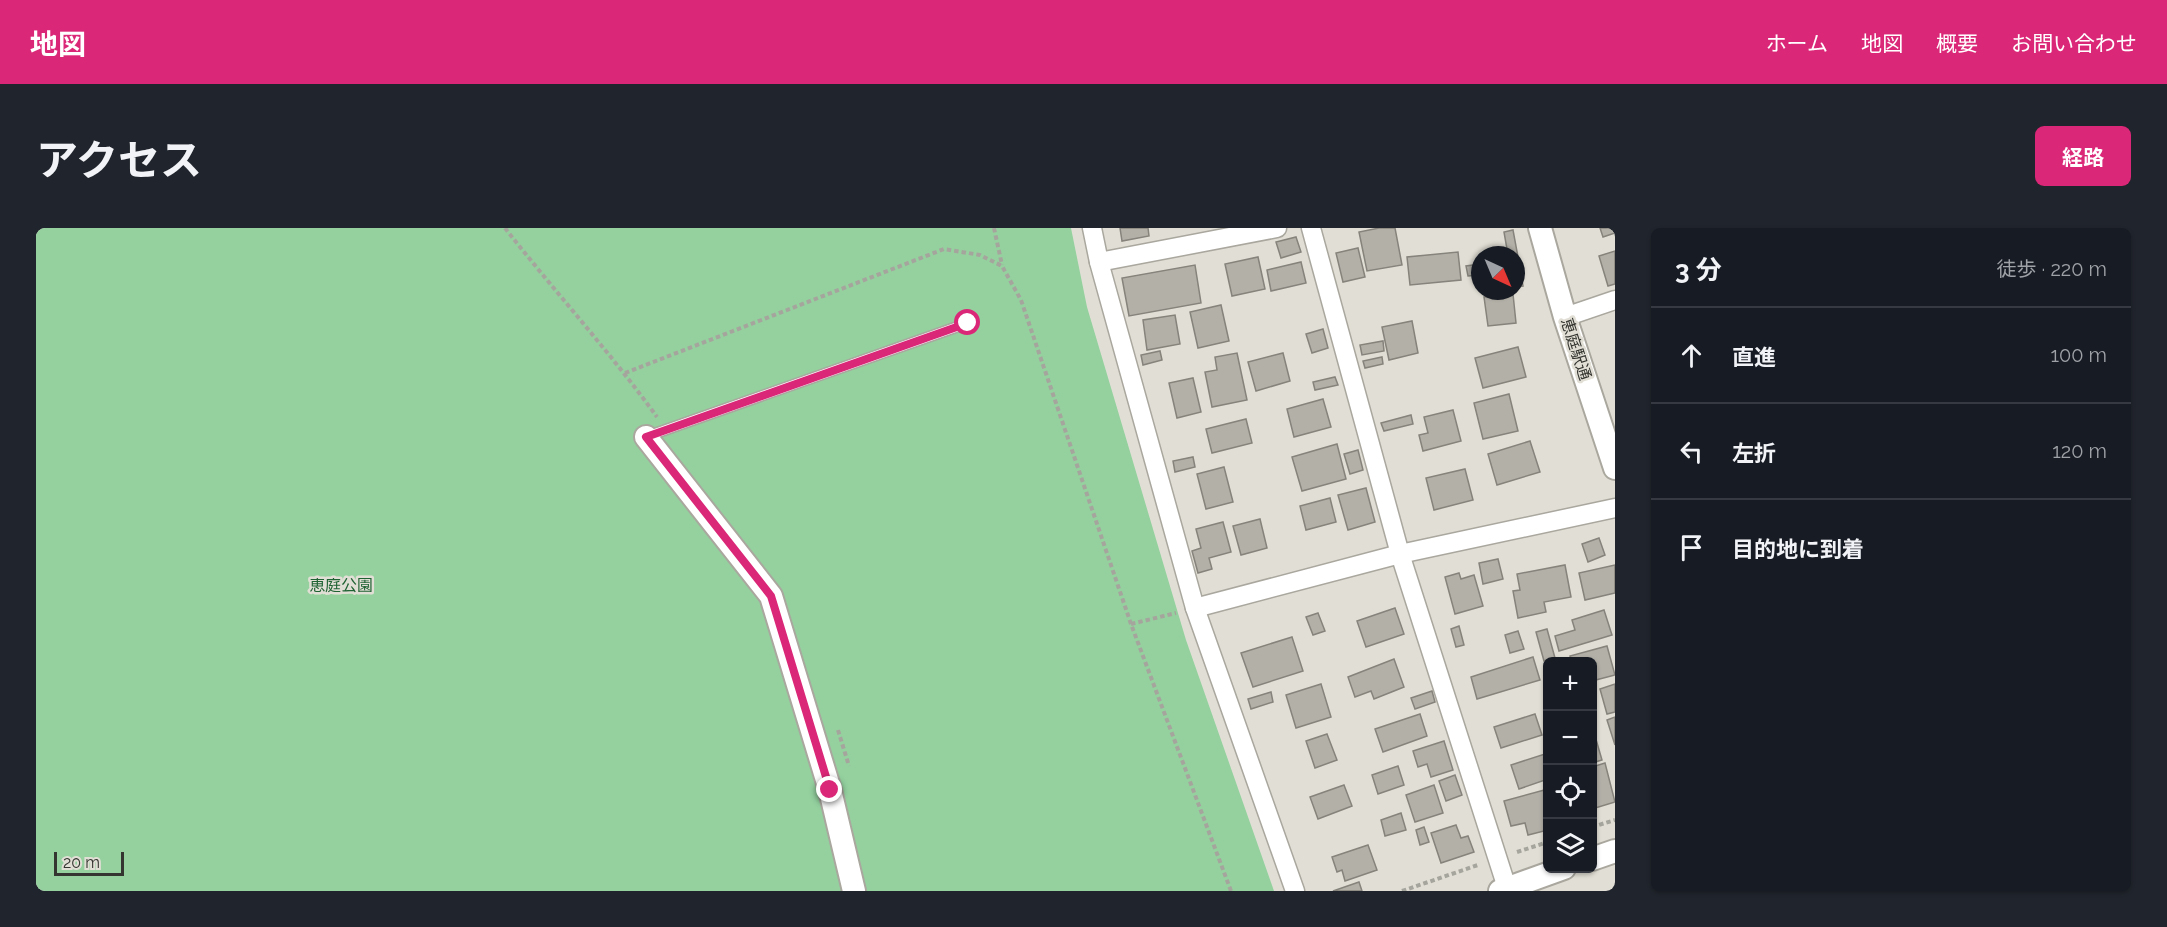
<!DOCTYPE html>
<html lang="ja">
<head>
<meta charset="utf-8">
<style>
	body { margin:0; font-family:Raleway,"Noto Sans JP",sans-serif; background:#20242c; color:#f1f3f6 }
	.controls { position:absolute; right:18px; bottom:18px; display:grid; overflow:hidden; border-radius:9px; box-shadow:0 2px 4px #0004 }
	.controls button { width:54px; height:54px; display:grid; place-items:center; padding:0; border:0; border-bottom:2px solid #363941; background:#171b24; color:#f1f3f6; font:30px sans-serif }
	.compass { position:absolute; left:1435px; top:18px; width:54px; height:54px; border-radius:50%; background:#171b24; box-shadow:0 2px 4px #0004; rotate:136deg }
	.scale { position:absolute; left:18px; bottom:15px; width:70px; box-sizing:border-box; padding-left:6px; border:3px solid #343430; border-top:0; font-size:16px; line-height:21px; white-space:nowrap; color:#343430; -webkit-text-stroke:4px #e1dfd5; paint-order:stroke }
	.stop { position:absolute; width:18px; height:18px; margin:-14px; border:4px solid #db2777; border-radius:50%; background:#fff }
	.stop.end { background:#db2777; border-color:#fff; box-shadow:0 2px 6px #0008 }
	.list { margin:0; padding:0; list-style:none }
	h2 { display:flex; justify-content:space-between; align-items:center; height:78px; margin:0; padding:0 24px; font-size:26px }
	h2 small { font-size:20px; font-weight:400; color:#9ea1a6 }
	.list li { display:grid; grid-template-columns:39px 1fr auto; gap:18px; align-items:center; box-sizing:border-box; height:96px; padding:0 24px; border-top:2px solid #363941 }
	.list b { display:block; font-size:22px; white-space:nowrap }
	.list em { font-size:20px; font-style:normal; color:#9ea1a6 }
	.icon { flex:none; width:33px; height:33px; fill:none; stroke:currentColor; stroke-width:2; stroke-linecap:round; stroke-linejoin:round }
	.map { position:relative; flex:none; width:1579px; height:663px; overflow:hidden; border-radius:9px }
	header { display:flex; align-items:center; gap:36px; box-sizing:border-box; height:84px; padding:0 30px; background:#db2777; color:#fff }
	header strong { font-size:28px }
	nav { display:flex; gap:33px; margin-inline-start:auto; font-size:21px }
	.intro { display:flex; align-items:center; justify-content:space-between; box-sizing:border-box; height:144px; padding:0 36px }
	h1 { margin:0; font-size:42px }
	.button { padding:15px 27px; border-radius:9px; background:#db2777; color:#fff; font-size:21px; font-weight:700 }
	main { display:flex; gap:36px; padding:0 36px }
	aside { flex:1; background:#171b24; border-radius:9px; box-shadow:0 2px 4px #0004 }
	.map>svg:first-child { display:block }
	.green { fill:#94d19f }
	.building { fill:#b2b0a7; stroke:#85837b; stroke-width:1.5 }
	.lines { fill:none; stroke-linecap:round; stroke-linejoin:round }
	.service-casing { stroke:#a9a79e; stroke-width:12 }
	.minor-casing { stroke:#a9a79e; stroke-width:21 }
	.tertiary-casing { stroke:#a9a79e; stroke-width:26 }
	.path { stroke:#a6a59d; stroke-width:4; stroke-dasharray:4.5 3; stroke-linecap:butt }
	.service { stroke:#fff; stroke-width:9 }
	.minor { stroke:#fff; stroke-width:18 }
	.tertiary { stroke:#fff; stroke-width:22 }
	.route { stroke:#db2777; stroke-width:8 }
	.labels { text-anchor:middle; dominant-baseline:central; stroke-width:5; stroke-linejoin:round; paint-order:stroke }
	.street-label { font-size:16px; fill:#343430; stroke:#e1dfd5 }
	.park-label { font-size:16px; fill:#206333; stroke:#e1dfd5 }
</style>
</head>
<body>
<header>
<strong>地図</strong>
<nav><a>ホーム</a><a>地図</a><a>概要</a><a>お問い合わせ</a></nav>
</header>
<div class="intro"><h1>アクセス</h1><a class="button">経路</a></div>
<main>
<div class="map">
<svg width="1579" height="663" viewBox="0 0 1579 663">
	<rect width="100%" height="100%" fill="#e1dfd5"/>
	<path class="green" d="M0,0H1035L1051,79L1150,412L1238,663H0Z"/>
	<g class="building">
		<path d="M1084,0H1112L1113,8L1086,13Z"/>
		<path d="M1343,0H1359L1366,37L1331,43L1323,4Z"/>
		<path d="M1564,0H1579V5L1567,9Z"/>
		<path d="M1477,2L1482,29L1480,30V27H1472L1468,4Z"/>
		<path d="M1260,9L1265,24L1245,30L1240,14Z"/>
		<path d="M1322,20L1329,49L1307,54L1300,25Z"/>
		<path d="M1579,23V56L1572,58L1563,28Z"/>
		<path d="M1422,24L1425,52L1374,57L1371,29Z"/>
		<path d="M1222,29L1229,61L1196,68L1189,36Z"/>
		<path d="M1265,34L1270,55L1235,63L1231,42Z"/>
		<path d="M1444,36V47L1432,48L1430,38Z"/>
		<path d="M1159,37L1165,75L1093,88L1086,50Z"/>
		<path d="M1485,46L1487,58L1480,59V47Z"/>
		<path d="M1477,66L1480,95L1452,98L1448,69Z"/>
		<path d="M1185,77L1193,113L1162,120L1154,84Z"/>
		<path d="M1139,87L1144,116L1111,122L1107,92Z"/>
		<path d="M1376,93L1382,125L1353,132L1346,99Z"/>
		<path d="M1287,101L1292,120L1276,125L1270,106Z"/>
		<path d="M1347,113L1348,123L1326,127L1324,117Z"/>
		<path d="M1482,119L1490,149L1447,160L1439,130Z"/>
		<path d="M1124,123L1126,132L1107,137L1105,127Z"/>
		<path d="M1201,125L1211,172L1176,179L1169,144L1181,142L1179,129Z"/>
		<path d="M1247,125L1254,153L1220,163L1212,134Z"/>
		<path d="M1346,129L1347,136L1329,140L1327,133Z"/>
		<path d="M1299,149L1302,157L1279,162L1277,154Z"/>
		<path d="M1157,150L1165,184L1141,190L1133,155Z"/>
		<path d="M1473,166L1482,203L1447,211L1438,175Z"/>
		<path d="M1287,171L1295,199L1258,209L1251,181Z"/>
		<path d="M1417,182L1425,213L1387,223L1383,207L1392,205L1388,189Z"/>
		<path d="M1375,187L1377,196L1348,203L1345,195Z"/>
		<path d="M1210,191L1216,215L1176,225L1170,201Z"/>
		<path d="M1494,213L1504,244L1461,257L1452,226Z"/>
		<path d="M1301,216L1310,251L1266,263L1256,229Z"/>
		<path d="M1322,222L1327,242L1314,246L1308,226Z"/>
		<path d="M1157,229L1159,239L1139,244L1137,233Z"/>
		<path d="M1188,239L1197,274L1170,281L1161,246Z"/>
		<path d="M1429,241L1437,272L1398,282L1390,250Z"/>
		<path d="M1330,260L1339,294L1312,302L1302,267Z"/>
		<path d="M1294,270L1300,294L1270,302L1264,278Z"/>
		<path d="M1224,291L1231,320L1205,327L1197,298Z"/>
		<path d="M1187,294L1195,324L1173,330L1176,341L1162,345L1156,323L1165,320L1160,301Z"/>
		<path d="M1563,310L1569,327L1552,334L1546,316Z"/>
		<path d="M1462,331L1467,351L1447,356L1443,335Z"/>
		<path d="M1529,337L1535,369L1508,374L1510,384L1482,390L1477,363L1484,362L1481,346Z"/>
		<path d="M1579,337V365L1549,372L1543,345Z"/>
		<path d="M1423,345L1425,351L1438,347L1447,378L1419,386L1409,349Z"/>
		<path d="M1359,380L1368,406L1330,419L1321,393Z"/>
		<path d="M1568,382L1576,407L1523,423L1519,408L1539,402L1536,392Z"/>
		<path d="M1282,385L1289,403L1277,407L1270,389Z"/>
		<path d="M1423,398L1428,417L1420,419L1415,401Z"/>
		<path d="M1511,401L1519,430L1508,433L1500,404Z"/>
		<path d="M1482,403L1488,421L1474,425L1469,407Z"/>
		<path d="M1256,409L1267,443L1217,459L1205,425Z"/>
		<path d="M1571,418L1579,447L1556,453V434H1535L1534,428Z"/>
		<path d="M1497,429L1504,452L1441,471L1435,449Z"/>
		<path d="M1358,431L1368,459L1338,471L1335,463L1319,469L1312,449Z"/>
		<path d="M1285,456L1295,489L1260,500L1250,467Z"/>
		<path d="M1579,456V484L1571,486L1564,461Z"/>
		<path d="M1396,463L1399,474L1379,481L1375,470Z"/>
		<path d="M1235,464L1237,474L1215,481L1212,471Z"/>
		<path d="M1384,486L1391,508L1347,524L1339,501Z"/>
		<path d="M1499,486L1506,507L1465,520L1458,499Z"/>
		<path d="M1579,489V517L1571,492Z"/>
		<path d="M1291,506L1301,532L1279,540L1270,513Z"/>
		<path d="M1559,508L1566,532L1556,535V509Z"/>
		<path d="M1408,513L1417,542L1395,549L1391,536L1382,539L1377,523Z"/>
		<path d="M1512,525V551L1483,561L1475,537Z"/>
		<path d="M1569,535L1579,574L1556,581V539Z"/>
		<path d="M1362,538L1368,557L1342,566L1336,547Z"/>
		<path d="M1419,547L1426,567L1410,573L1403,553Z"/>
		<path d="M1308,557L1316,578L1282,591L1274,569Z"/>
		<path d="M1398,557L1407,585L1379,594L1370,567Z"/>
		<path d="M1512,561V602L1492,607L1489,595L1475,598L1468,573Z"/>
		<path d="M1365,585L1370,602L1349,608L1345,592Z"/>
		<path d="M1420,597L1425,610L1432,608L1438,624L1405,635L1395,605Z"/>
		<path d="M1388,599L1393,614L1384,617L1380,602Z"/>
		<path d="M1332,617L1341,642L1309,653L1306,642L1301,644L1296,629Z"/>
		<path d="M1323,654L1326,663H1297Z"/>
	</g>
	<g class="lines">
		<g class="service-casing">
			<path id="service" d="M612,208L932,95"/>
		</g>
		<g class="minor-casing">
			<g id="minor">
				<path d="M1056,0L1063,34L1159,380L1259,663"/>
				<path d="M1275,0L1364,326L1472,663"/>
				<path d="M1063,34L1241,0"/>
				<path d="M1529,89L1579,72"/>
				<path d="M1159,380L1364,326L1579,280"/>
			</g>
		</g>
		<g class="tertiary-casing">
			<g id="tertiary">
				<path d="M1504,0L1529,89L1579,240"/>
				<path d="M610,209L735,368L794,562L818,663"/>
				<path d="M1556,631L1579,623"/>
				<path d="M1464,663L1528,640"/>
			</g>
		</g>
		<g class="path">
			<path d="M469,0C519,64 574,124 621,189"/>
			<path d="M958,0L966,37"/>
			<path d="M589,145L908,21L944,27L966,38L985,72L1095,396L1195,663"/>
			<path d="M1095,396L1140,385"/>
			<path d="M802,502L813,538"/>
			<path d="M1556,599L1579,592"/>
			<path d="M1481,624L1512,614"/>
			<path d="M1366,663L1442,637"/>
		</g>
		<use href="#service" class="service"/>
		<use href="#minor" class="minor"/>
		<use href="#tertiary" class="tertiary"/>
	</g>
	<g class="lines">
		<path class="route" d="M794,562L735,368L610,209L932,95"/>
	</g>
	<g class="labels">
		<g class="street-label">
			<text transform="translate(1540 121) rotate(72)">恵庭駅通</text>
		</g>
		<g class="park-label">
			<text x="305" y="357">恵庭公園</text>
		</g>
	</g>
</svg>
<div class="controls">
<button>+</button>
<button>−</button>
<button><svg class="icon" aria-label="locate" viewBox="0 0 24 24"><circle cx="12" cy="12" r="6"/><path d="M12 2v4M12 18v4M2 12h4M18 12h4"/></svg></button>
<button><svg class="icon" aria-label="layers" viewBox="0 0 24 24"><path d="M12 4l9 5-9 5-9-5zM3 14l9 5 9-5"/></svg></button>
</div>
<svg class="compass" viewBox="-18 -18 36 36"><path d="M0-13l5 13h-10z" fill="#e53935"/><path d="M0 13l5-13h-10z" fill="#9ea1a6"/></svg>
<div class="scale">20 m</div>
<div class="stop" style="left:932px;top:95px"></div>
<div class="stop end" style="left:794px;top:562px"></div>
</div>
<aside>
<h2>3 分<small>徒歩 · 220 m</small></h2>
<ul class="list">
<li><svg class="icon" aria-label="ahead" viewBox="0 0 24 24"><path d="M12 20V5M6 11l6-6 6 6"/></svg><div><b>直進</b></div><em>100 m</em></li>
<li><svg class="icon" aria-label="left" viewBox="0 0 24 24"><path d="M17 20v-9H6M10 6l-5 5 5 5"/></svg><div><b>左折</b></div><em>120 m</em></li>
<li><svg class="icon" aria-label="arrive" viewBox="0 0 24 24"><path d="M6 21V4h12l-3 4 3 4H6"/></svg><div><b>目的地に到着</b></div></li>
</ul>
</aside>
</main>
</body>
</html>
